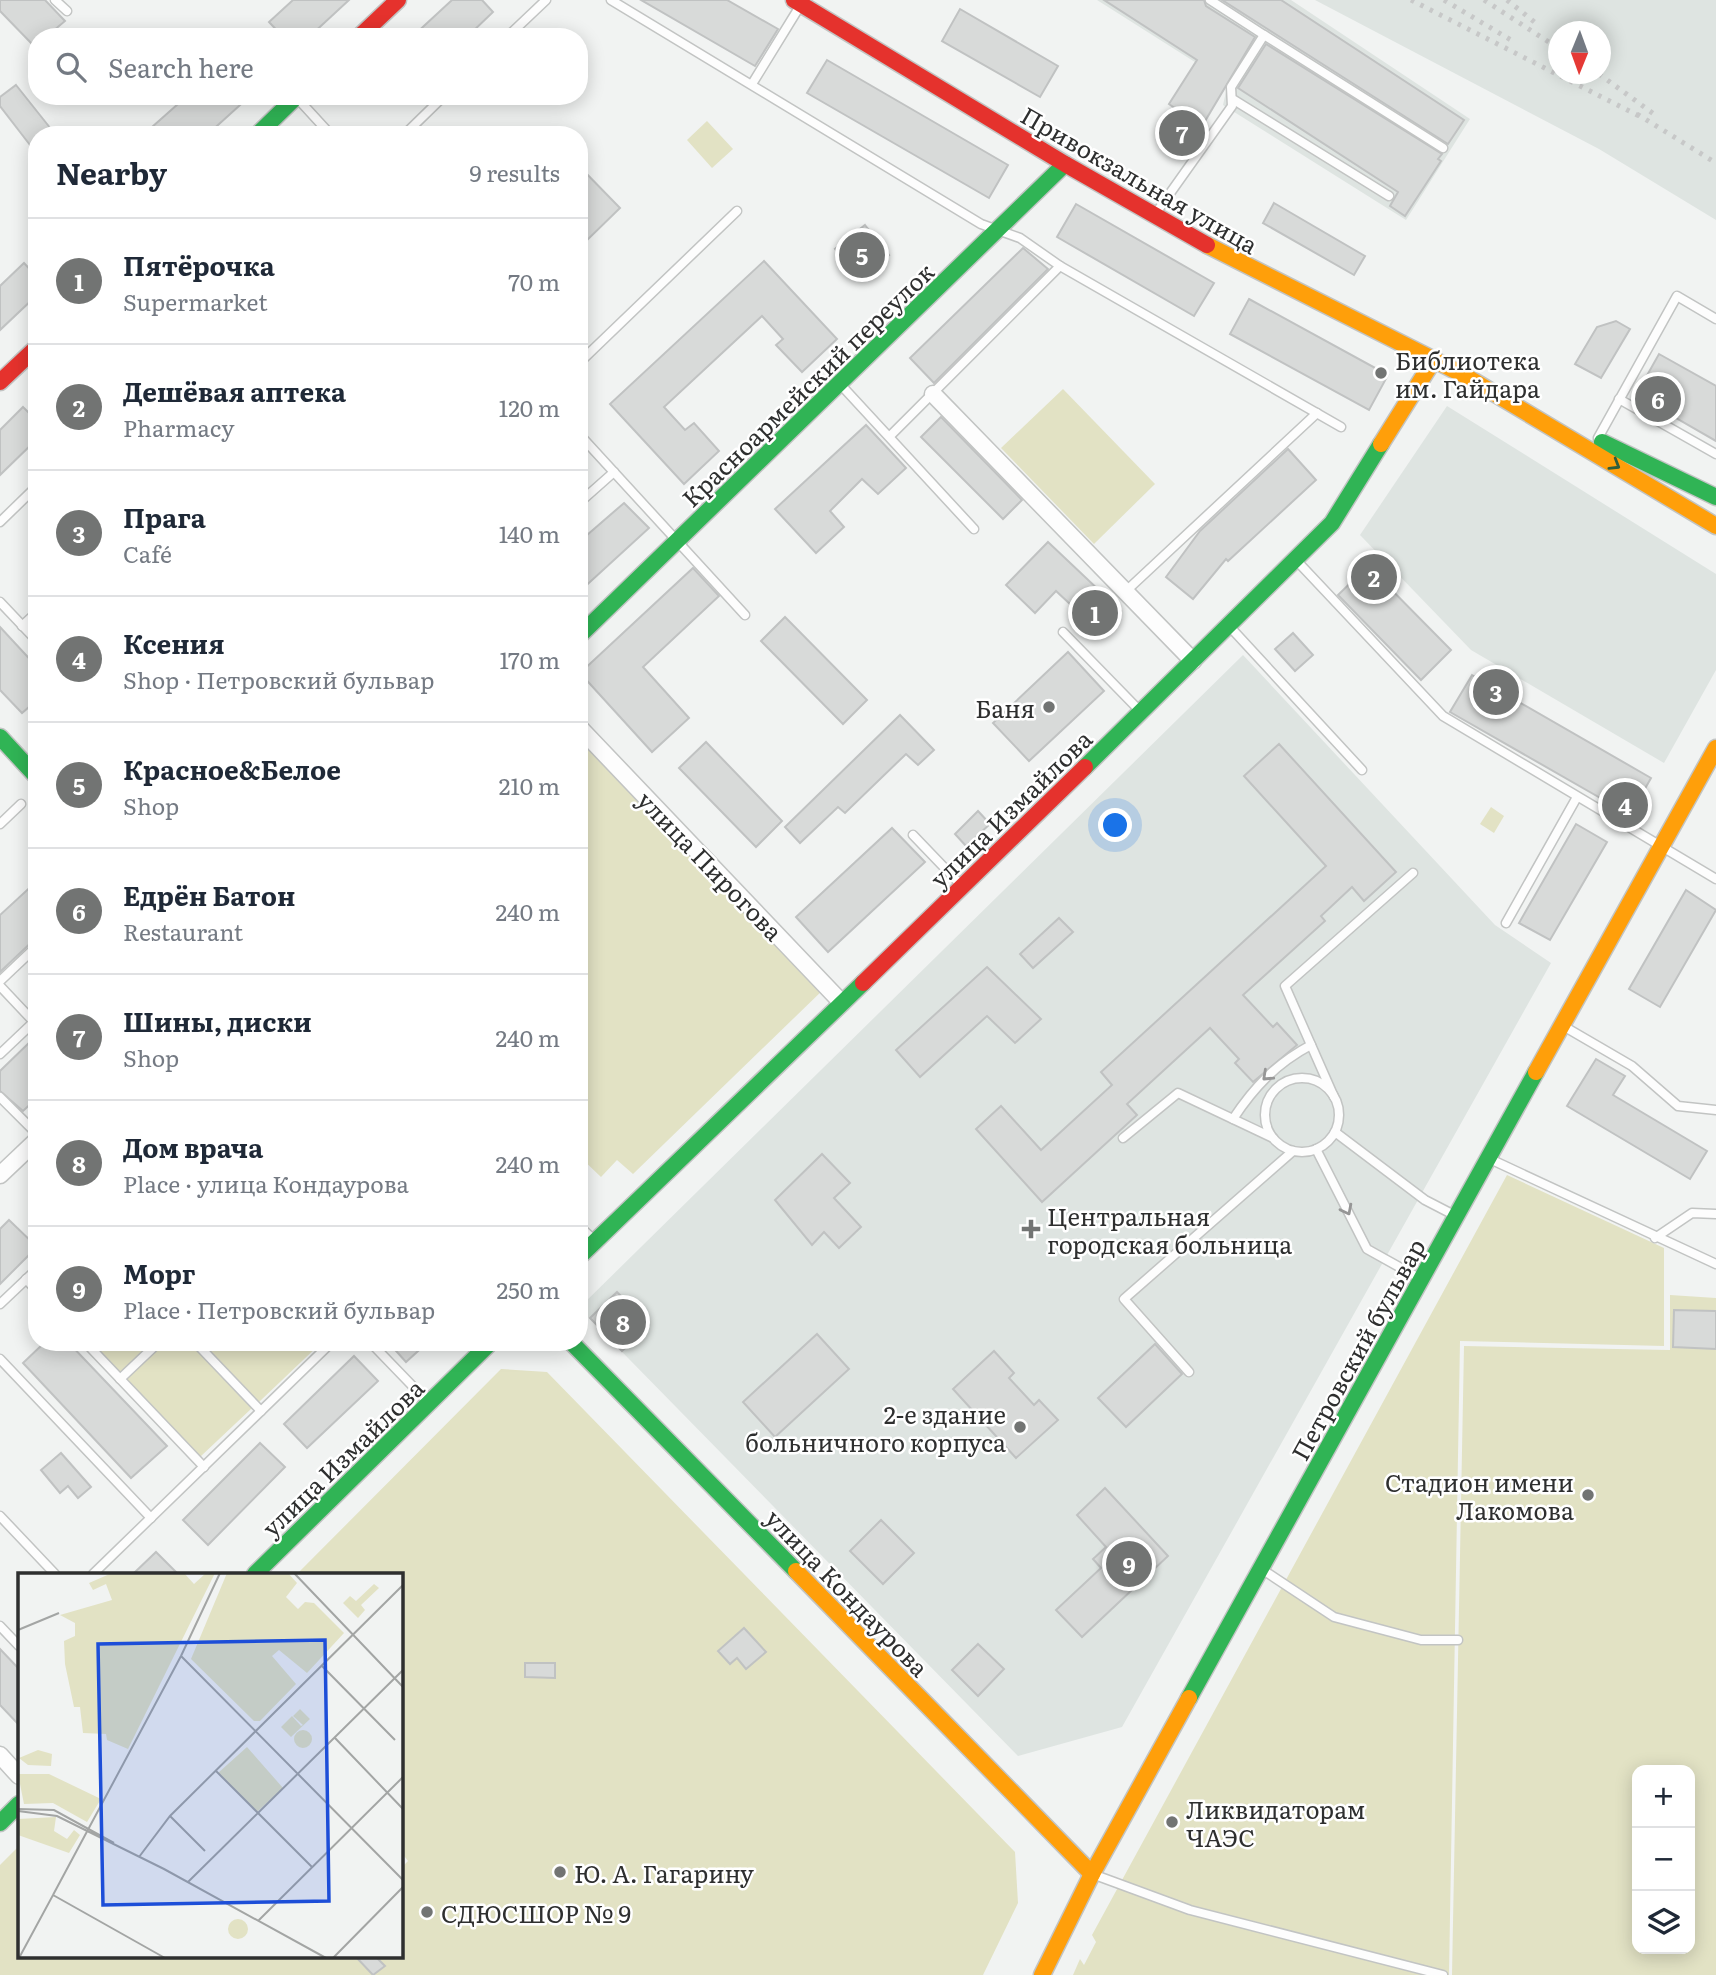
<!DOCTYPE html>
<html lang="en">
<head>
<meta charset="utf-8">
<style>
	body { margin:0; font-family:Literata,serif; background:#f2f2f3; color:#1f2937 }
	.controls { position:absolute; right:21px; bottom:21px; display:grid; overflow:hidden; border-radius:14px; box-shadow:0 4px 18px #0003 }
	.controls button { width:63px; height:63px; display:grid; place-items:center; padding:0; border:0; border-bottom:2px solid #e0e1e3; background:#fff; color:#1f2937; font:35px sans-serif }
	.compass { position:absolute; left:1548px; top:21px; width:63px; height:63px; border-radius:50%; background:#fff; box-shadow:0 4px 18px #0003; rotate:181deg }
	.you { position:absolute; left:1116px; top:826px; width:24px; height:24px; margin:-18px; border:5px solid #fff; border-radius:50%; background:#1a73e8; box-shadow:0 0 0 10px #1a73e833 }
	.badge { display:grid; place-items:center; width:46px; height:46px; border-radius:50%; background:#727473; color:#fff; font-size:23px; font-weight:700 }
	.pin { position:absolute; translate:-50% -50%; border:4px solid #fff; box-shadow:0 2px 7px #0006 }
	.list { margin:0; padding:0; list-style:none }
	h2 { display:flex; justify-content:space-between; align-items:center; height:91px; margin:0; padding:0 28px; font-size:30px }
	h2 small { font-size:23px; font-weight:400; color:#747a83 }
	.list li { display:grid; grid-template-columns:46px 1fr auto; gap:21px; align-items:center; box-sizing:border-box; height:126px; padding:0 28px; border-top:2px solid #e0e1e3 }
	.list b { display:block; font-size:26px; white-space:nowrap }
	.list p { margin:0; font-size:23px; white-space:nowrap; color:#747a83 }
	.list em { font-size:23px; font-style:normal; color:#747a83 }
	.icon { flex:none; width:38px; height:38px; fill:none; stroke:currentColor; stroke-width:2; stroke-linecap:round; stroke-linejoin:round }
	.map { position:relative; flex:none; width:1716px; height:1975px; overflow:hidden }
	.search { position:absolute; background:#fff; box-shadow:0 4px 18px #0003; left:28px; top:28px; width:560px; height:77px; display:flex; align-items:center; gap:18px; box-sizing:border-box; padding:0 24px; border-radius:28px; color:#747a83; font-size:26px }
	.panel { position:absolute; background:#fff; box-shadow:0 4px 18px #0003; left:28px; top:126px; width:560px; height:1225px; border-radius:28px }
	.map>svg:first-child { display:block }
	.built { fill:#dee4e1; fill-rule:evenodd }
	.green { fill:#e2e2c4; fill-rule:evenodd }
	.building { fill:#d8dad9; stroke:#c0c2c2; stroke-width:2 }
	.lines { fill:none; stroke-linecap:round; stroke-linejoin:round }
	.lane-casing { stroke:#c2c4c3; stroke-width:11 }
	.street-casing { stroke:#c2c4c3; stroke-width:19 }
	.fast-casing { stroke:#c2c4c3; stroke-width:19 }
	.slow-casing { stroke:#c2c4c3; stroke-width:19 }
	.jam-casing { stroke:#c2c4c3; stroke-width:19 }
	.lane { stroke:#fdfdfd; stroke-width:8 }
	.street { stroke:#fdfdfd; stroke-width:16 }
	.fast { stroke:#30b455; stroke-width:16 }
	.slow { stroke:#ff9f0a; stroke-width:16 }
	.jam { stroke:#e5322d; stroke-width:16 }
	.rail { stroke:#c7c8c8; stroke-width:5; stroke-dasharray:3.5 7; stroke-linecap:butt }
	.oneway { stroke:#2f5e3c }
	.oneway2 { stroke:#969696 }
	.poi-dot { fill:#727473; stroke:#fff; stroke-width:2.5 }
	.labels { text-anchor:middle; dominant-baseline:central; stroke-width:5; stroke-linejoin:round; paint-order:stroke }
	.street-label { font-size:24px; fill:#2e2f2f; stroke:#fff }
	.poi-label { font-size:24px; fill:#2e2f2f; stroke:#fff; text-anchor:start }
	.inset-road { fill:none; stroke:#a3a5a4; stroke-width:2 }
	.view { fill:#1d4ed8; fill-opacity:0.15; stroke:#1d4ed8; stroke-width:3.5 }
	.inset-edge { fill:none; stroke:#2e2f2f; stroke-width:3.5 }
</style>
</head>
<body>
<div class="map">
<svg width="1716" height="1975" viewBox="0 0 1716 1975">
	<rect width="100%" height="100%" fill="#f1f3f2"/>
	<g class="built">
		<path d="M1097,0H1291L1470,119L1406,220L1223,105L1228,83Z"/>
		<path d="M1315,0H1716V220L1599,149ZM1558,32H1600V74H1558Z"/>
		<path d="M1447,406L1716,574V670L1664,763L1471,650L1360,535Z"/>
		<path d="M1243,655L1495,925L1551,963L1122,1727L1018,1756L579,1308Z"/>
	</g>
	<g class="green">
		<path d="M707,121L733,149L712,168L687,140Z"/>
		<path d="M1063,389L1155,484L1094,544L1001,448Z"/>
		<path d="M579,728L826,987L633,1174L617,1160L601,1177L579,1156Z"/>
		<path d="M1491,807L1504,816L1494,833L1480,824Z"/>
		<path d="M1507,1175L1664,1248V1346L1460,1341L1449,1975H1073L1080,1959L1084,1965L1096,1942L1092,1935Z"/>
		<path d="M1670,1295L1716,1298V1975H1452L1464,1346L1670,1350ZM1637,1770H1690V1949H1637Z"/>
		<path d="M92,1342H153L120,1373Z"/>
		<path d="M189,1342L252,1408L200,1457L127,1379L165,1343L173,1346Z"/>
		<path d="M201,1342H322L259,1402Z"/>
		<path d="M501,1369L547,1372L1015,1852L1018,1903L983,1975H0V1865L19,1846V1956H401V1868L408,1861L401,1852V1574H297Z"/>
	</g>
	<g class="building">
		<path d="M0,0H45L65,21L46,37H37L34,46L0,11Z"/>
		<path d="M293,0H349L309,37H283L269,22Z"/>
		<path d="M452,0H482L493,12L467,37H412Z"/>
		<path d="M641,0H727L778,29L755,66Z"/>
		<path d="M1104,0H1204L1206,6L1255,37L1189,148L1166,133L1180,112L1169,104L1197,60Z"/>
		<path d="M1222,0H1281L1464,120L1448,144Z"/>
		<path d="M960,9L1058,66L1040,97L942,41Z"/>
		<path d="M1266,44L1442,154L1438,159L1441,161L1405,216L1390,206L1398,192L1238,88Z"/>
		<path d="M827,60L1008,165L989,198L807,93Z"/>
		<path d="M16,85L51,129L44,135H37V140L30,145L0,106V97Z"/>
		<path d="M187,96H250L207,135H143Z"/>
		<path d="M579,166L620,208L579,248Z"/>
		<path d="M1274,203L1365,256L1354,275L1263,223Z"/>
		<path d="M1076,204L1214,283L1194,316L1057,237Z"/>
		<path d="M865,225L889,255L859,280L835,249Z"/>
		<path d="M1023,248L1048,269L934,383L910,358Z"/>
		<path d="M764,261L837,339L802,372L776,345L783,339L762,316L664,407L685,430L694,423L719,451L684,484L610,404Z"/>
		<path d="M24,263L37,277V295L0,330V286Z"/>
		<path d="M1249,299L1388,375L1369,410L1230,334Z"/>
		<path d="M1616,321L1630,329L1601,378L1575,364L1597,327Z"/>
		<path d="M1659,354L1716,386V441L1636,395Z"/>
		<path d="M23,407L37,421V439L0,475V430Z"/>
		<path d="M941,417L1022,500L1003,519L921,437Z"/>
		<path d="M866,425L906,468L878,494L862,479L830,511L844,527L816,553L775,509Z"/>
		<path d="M1288,449L1316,480L1228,561L1226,559L1193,599L1166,577L1200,531Z"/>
		<path d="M624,503L649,528L579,592V542Z"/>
		<path d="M1048,542L1121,611L1100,632L1056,591L1035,613L1006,585Z"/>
		<path d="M1368,566L1451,650L1421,680L1338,595Z"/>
		<path d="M693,568L719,596L643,667L689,718L652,752L580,673Z"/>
		<path d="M785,617L867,700L843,724L761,641Z"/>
		<path d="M0,627L37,667V700L22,713L0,690Z"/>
		<path d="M1293,633L1313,655L1295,671L1275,649Z"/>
		<path d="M1068,652L1104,691L1029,761L993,723Z"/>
		<path d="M1472,675L1651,778L1630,815L1450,712Z"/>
		<path d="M900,715L934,750L918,765L906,754L845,813L838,807L800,843L785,827Z"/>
		<path d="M706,742L782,821L756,847L679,768Z"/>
		<path d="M1279,744L1396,872L1364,901L1352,887L1321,916L1325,921L1243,995L1273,1027L1277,1023L1297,1045L1253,1082L1235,1063L1239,1059L1210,1028L1127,1104L1137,1115L1042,1202L976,1129L1001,1106L1041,1150L1112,1085L1101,1072L1326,866L1244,776Z"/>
		<path d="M978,811L990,824L966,846L955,834Z"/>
		<path d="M1576,824L1607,842L1550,940L1519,923Z"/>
		<path d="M892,828L925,862L828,952L796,917Z"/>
		<path d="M37,881V937L0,972V915Z"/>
		<path d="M1686,890L1716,910L1660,1007L1629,989Z"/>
		<path d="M1059,918L1073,932L1033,968L1020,954Z"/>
		<path d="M987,967L1041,1019L1015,1043L987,1016L920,1077L896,1050Z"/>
		<path d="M37,1035V1098L23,1111L0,1091V1071Z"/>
		<path d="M1596,1059L1625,1076L1613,1095L1707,1151L1690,1179L1567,1106Z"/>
		<path d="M822,1154L850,1183L834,1198L861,1227L839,1248L824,1232L812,1245L775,1200Z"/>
		<path d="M9,1220L37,1247L0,1284V1229Z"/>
		<path d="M617,1292L649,1325L622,1351L590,1318Z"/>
		<path d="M1674,1310L1716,1311V1349L1673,1347Z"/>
		<path d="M817,1334L849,1369L775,1437L743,1402Z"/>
		<path d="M45,1342H68L167,1446L131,1478L23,1363Z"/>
		<path d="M388,1342H428L406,1362Z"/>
		<path d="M1155,1344L1182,1374L1126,1427L1098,1398Z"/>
		<path d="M994,1351L1014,1373L1009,1378L1034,1405L1039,1400L1058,1420L1016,1458L953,1389Z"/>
		<path d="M354,1356L378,1381L307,1448L284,1424Z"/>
		<path d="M260,1443L285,1467L208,1545L183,1520Z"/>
		<path d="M61,1453L91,1487L78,1498L68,1486L60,1493L41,1470Z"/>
		<path d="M1105,1488L1168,1556L1082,1637L1056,1610L1101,1568L1093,1559L1106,1547L1077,1515Z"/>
		<path d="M881,1520L914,1553L883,1584L850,1551Z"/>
		<path d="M156,1552L178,1574H133Z"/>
		<path d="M744,1628L766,1652L746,1669L737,1658L730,1664L718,1651Z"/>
		<path d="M978,1644L1004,1669L978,1696L952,1670Z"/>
		<path d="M0,1649L19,1669V1725L0,1705Z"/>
		<path d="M525,1663H555V1678L525,1677Z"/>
		<path d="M355,1956H375L385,1966L373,1975Z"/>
	</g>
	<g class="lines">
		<g class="lane-casing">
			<g id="lane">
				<path d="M55,0L67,11"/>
				<path d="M611,0L981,224L1020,238L1060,266L1341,427"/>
				<path d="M1210,0L1264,35"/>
				<path d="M507,37L546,0"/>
				<path d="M752,84L800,6"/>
				<path d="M298,99L331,135"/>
				<path d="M1234,100L1389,196"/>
				<path d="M404,135L444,96"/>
				<path d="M1156,213L1232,106L1231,87L1264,35L1443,148"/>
				<path d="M579,363L737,211"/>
				<path d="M841,385L974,529"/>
				<path d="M1619,399L1716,454"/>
				<path d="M579,434L745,615"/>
				<path d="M890,436L1060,266"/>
				<path d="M1598,438L1677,296L1716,319"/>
				<path d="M579,503L614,472"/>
				<path d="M0,522L37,486"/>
				<path d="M1296,560L1443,716L1716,879"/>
				<path d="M1125,592L1317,413"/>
				<path d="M0,602L37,641"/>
				<path d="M22,626L37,612"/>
				<path d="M1231,628L1362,770"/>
				<path d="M1063,632L1139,710"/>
				<path d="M0,824L21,804"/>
				<path d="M913,835L960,884"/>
				<path d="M1506,923L1577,797"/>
				<path d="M0,981L37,946"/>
				<path d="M0,986L34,1022"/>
				<path d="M1565,1027L1632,1066L1678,1106L1716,1110"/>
				<path d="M0,1054L37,1019"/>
				<circle cx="1302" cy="1115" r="37"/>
				<path d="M0,1097L37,1134"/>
				<path d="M1334,1097L1285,986L1413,873"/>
				<path d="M1233,1119C1254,1087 1277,1063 1311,1045"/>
				<path d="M1335,1132L1425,1200L1454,1215"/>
				<path d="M1123,1138L1178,1093L1273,1138"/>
				<path d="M1316,1149L1367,1249L1419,1278"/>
				<path d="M1490,1159L1716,1264"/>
				<path d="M579,1226L593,1239"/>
				<path d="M1655,1238L1692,1213L1716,1214"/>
				<path d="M26,1279L37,1291"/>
				<path d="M0,1304L37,1269"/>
				<path d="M85,1342L204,1467"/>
				<path d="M174,1342H176"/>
				<path d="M195,1342L261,1411"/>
				<path d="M370,1342L426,1400"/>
				<path d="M0,1359L151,1518"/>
				<path d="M1189,1372L1124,1299L1293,1151"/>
				<path d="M120,1379L159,1342"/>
				<path d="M0,1516L55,1574"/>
				<path d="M1263,1570L1334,1617L1421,1640H1458"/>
				<path d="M93,1574L332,1342"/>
				<path d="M0,1626L19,1646"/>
				<path d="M1095,1875L1190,1910L1443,1975"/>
			</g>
		</g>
		<g class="street-casing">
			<g id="street">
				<path d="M933,394L1193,661"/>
				<path d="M579,727L842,1003"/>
				<path d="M0,1175L37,1140"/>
				<path d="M0,1755L19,1776"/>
			</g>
		</g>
		<g class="fast-casing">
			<g id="fast">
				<path d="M257,135L297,96"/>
				<path d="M1602,442L1716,497"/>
				<path d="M579,636L1065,164"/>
				<path d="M0,737L37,777"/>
				<path d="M1085,767L1332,523L1381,444"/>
				<path d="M579,1257L863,983"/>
				<path d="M571,1342L796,1571"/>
				<path d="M255,1574L491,1342"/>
				<path d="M1189,1698L1536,1072"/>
				<path d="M0,1823L19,1804"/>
			</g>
		</g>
		<g class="slow-casing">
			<g id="slow">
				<path d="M1207,245L1462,374L1716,526"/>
				<path d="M1381,444L1433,361"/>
				<path d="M1536,1072L1716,748"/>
				<path d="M796,1571L1092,1874"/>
				<path d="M1042,1975L1092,1874L1189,1698"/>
			</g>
		</g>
		<g class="jam-casing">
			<g id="jam">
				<path d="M794,0L1065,164L1207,245"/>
				<path d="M359,37L398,0"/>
				<path d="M0,382L37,347"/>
				<path d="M863,983L1085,767"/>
			</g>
		</g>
		<use href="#lane" class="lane"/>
		<use href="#street" class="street"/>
		<use href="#fast" class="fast"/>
		<use href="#slow" class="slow"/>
		<use href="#jam" class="jam"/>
		<g class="rail">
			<path d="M1411,0L1643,118"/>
			<path d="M1444,0L1516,43"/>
			<path d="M1484,0L1558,48"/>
			<path d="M1507,0L1537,24"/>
			<path d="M1599,74L1658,117"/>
			<path d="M1637,114L1716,163"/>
		</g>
	</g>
	<defs><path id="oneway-chevron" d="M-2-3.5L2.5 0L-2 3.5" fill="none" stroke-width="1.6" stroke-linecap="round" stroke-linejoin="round" transform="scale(1.75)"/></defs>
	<use class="oneway" href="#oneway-chevron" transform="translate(1615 465) rotate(31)"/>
	<g class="oneway2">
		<use href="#oneway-chevron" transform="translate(1267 1076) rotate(137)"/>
		<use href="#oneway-chevron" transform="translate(1347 1210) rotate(63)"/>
	</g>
	<g class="poi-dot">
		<circle cx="1381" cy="373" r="7"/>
		<circle cx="1049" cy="707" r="7"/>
		<path d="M1027.5 1218.5h7v7h7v7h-7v7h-7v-7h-7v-7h7z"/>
		<circle cx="1020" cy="1427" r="7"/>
		<circle cx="1588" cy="1495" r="7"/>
		<circle cx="1172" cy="1822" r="7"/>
		<circle cx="560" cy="1872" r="7"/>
		<circle cx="427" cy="1912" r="7"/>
	</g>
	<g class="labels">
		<g class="street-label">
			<text transform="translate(1140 179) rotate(30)">Привокзальная улица</text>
			<text transform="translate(807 384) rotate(-44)">Красноармейский переулок</text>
			<text transform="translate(1010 808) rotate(-44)">улица Измайлова</text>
			<text transform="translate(711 865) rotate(46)">улица Пирогова</text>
			<text transform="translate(1357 1349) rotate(-61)">Петровский бульвар</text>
			<text transform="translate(342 1457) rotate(-44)">улица Измайлова</text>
			<text transform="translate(848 1592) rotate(46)">улица Кондаурова</text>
		</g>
		<g class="poi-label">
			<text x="1395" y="359">Библиотека<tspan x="1395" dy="28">им. Гайдара</tspan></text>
			<text x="1035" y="707" text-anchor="end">Баня</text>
			<text x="1047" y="1215">Центральная<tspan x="1047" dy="28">городская больница</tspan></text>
			<text x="1006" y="1413" text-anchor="end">2-е здание<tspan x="1006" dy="28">больничного корпуса</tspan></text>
			<text x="1574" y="1481" text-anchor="end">Стадион имени<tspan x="1574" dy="28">Лакомова</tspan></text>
			<text x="1186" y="1808">Ликвидаторам<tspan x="1186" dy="28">ЧАЭС</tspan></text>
			<text x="574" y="1872">Ю. А. Гагарину</text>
			<text x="441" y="1912">СДЮСШОР № 9</text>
		</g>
	</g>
	<g transform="translate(18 1573)">
		<rect width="385" height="385" fill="#f1f3f2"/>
		<path d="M94,0H166L176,11L188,0H197L110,176L89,167L88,161L65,160L62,134H56L47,91L46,68L57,63V50L42,42L94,27L88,11L75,17L71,10ZM209,0H270L279,10L268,24L280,36L287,29L296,30L326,60L289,100L261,77L254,83L278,111L242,148H236L173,86ZM356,11L361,15L343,32L347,37L340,45L325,30L332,23L338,28ZM282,136L292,146L273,164L263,154L274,143L283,153L285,152L275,143ZM276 166a9 9 0 1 1 18 0a9 9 0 1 1-18 0ZM229,174L265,215L239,239L200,200ZM20,177L34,181L33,193L10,192L1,185ZM0,201H31L83,226L69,249L35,230L6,231ZM38,244L36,258L49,266L56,257L62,262L51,280L0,262V246ZM210 356a10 10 0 1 1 20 0a10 10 0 1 1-20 0Z" fill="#e2e2c4"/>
		<path class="inset-road" d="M276,0L385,114M0,57L41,40M163,83L385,307M303,92L377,167M317,165L385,236M198,198L294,294M0,236L36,237L96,270M0,238L39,243L146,296L308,385M152,243L187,278M121,284L152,243L385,12M170,309L385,97M35,322L163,83L202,0M240,348L385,204M1,385L35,322L147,385M315,385L385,314"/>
		<path class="view" d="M307,67L311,328L85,332L80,71Z"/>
		<rect width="385" height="385" class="inset-edge"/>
	</g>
</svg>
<div class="controls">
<button>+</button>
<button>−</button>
<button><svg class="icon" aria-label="layers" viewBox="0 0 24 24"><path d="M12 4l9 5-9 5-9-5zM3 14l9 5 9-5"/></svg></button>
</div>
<svg class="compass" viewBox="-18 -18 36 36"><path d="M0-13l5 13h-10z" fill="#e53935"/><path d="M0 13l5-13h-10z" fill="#747a83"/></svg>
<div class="you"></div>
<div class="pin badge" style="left:1095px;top:613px">1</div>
<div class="pin badge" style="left:1374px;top:577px">2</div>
<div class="pin badge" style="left:1496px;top:692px">3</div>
<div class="pin badge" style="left:1625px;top:805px">4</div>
<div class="pin badge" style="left:862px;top:255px">5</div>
<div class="pin badge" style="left:1658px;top:399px">6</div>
<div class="pin badge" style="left:1182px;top:133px">7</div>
<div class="pin badge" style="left:623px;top:1322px">8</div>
<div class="pin badge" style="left:1129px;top:1564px">9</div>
<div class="search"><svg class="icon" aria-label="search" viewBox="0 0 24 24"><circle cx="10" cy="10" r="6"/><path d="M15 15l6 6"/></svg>Search here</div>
<section class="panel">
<h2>Nearby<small>9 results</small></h2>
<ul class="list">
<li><span class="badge">1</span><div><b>Пятёрочка</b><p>Supermarket</p></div><em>70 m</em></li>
<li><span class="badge">2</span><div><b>Дешёвая аптека</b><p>Pharmacy</p></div><em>120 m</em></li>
<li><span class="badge">3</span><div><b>Прага</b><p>Café</p></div><em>140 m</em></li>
<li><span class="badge">4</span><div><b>Ксения</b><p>Shop · Петровский бульвар</p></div><em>170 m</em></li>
<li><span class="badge">5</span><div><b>Красное&amp;Белое</b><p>Shop</p></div><em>210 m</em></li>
<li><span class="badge">6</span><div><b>Едрён Батон</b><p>Restaurant</p></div><em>240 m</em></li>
<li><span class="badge">7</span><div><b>Шины, диски</b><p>Shop</p></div><em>240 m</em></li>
<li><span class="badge">8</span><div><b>Дом врача</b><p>Place · улица Кондаурова</p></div><em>240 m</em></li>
<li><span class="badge">9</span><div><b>Морг</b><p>Place · Петровский бульвар</p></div><em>250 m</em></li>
</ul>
</section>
</div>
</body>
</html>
